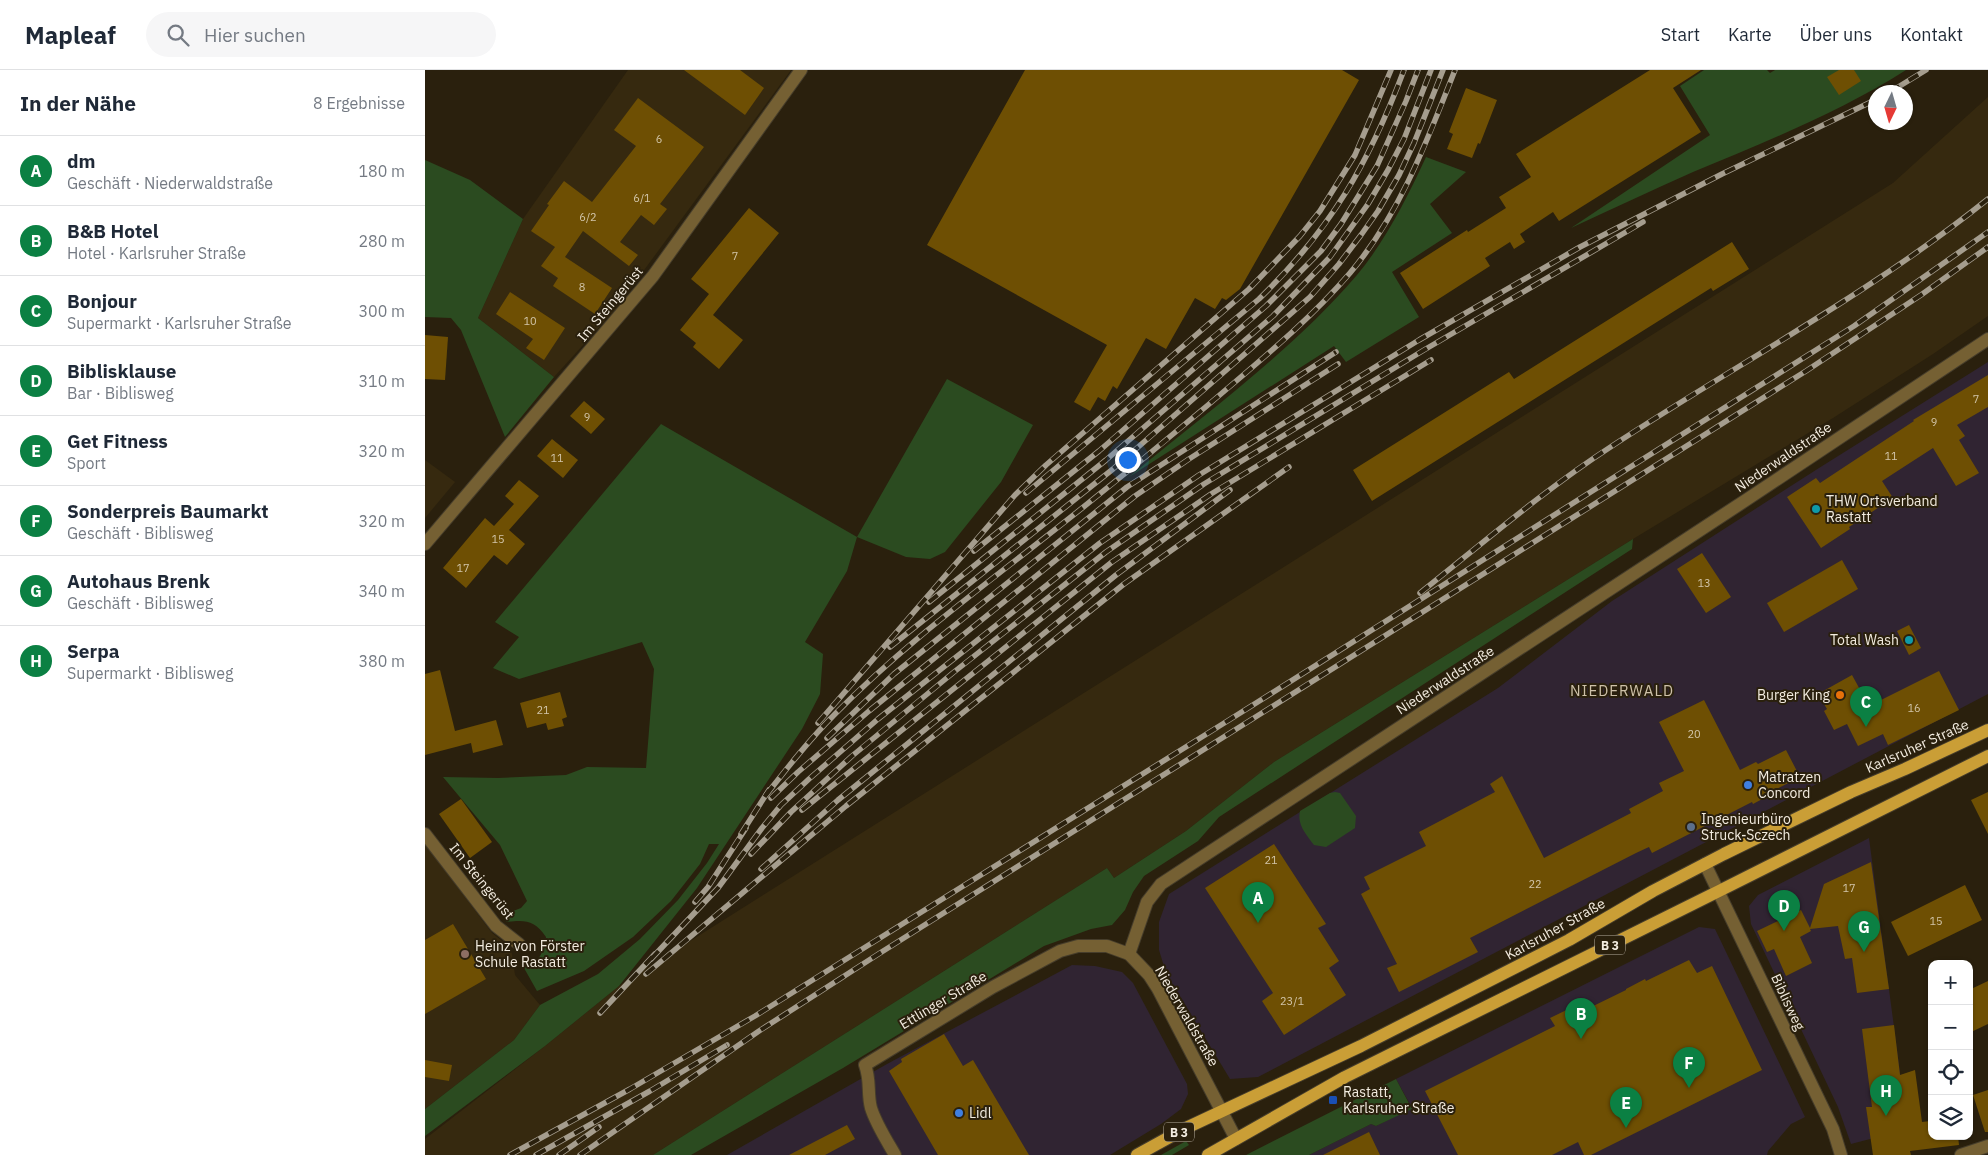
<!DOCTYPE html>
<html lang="de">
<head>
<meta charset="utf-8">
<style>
	body { margin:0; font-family:"IBM Plex Sans",sans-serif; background:#f6f6f7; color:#1f2937 }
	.controls { position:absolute; right:15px; bottom:15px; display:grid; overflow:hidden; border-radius:10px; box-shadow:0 1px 4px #0004 }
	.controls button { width:45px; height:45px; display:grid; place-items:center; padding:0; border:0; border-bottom:1px solid #e0e1e3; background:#fff; color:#1f2937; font:25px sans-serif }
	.compass { position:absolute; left:1443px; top:15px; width:45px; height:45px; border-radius:50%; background:#fff; box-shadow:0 1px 4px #0004; rotate:185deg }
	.you { position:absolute; left:702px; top:389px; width:18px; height:18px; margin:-12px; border:4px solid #fff; border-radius:50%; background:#1a73e8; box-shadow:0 0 0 8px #1a73e833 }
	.badge { display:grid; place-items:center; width:32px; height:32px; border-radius:50%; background:#0b8043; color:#fff; font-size:16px; font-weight:700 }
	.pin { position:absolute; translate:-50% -41px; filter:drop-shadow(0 1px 2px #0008) }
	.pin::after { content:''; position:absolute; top:26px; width:18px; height:15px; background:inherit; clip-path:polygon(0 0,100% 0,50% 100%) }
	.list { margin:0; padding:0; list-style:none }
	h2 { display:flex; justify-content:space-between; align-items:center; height:65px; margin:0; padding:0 20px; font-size:21px }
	h2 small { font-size:16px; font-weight:400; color:#747a83 }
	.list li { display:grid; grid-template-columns:32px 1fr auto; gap:15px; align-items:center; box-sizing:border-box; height:70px; padding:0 20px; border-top:1px solid #e0e1e3 }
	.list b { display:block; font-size:19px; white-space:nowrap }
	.list p { margin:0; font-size:16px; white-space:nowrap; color:#747a83 }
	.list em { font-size:16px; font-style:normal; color:#747a83 }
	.icon { flex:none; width:28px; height:28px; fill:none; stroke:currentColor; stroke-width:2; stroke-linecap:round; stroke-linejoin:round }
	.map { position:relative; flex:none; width:1563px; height:1085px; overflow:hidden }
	header { display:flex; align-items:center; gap:30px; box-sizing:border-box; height:70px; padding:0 25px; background:#fff; border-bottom:1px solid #e0e1e3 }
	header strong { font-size:24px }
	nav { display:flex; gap:28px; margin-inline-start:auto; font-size:18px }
	.search { width:350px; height:45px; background:#f6f6f7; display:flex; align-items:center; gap:12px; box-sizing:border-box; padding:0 18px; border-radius:28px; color:#747a83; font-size:19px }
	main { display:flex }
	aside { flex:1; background:#fff }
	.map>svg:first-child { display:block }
	.commercial { fill:#302432 }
	.built { fill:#36290f }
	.green { fill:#2b4b20 }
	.building { fill:#6e4f03 }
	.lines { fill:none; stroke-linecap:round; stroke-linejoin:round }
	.minor-casing { stroke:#463d2b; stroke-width:14 }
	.primary-casing { stroke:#463d2b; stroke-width:14 }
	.minor { stroke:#756033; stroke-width:12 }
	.primary { stroke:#ca9e36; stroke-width:12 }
	.rail-casing { stroke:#a59d8e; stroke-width:5.5 }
	.rail { stroke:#2a200d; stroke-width:4; stroke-dasharray:11; stroke-linecap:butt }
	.culture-dot { fill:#0f9aa8; stroke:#2a200d; stroke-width:2 }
	.food-dot { fill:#e8710a; stroke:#2a200d; stroke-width:2 }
	.shop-dot { fill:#3f7fe0; stroke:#2a200d; stroke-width:2 }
	.service-dot { fill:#5c6f8a; stroke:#2a200d; stroke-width:2 }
	.education-dot { fill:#8d6e63; stroke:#2a200d; stroke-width:2 }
	.transit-dot { fill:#1a4fb4; stroke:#2a200d; stroke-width:2 }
	.labels { text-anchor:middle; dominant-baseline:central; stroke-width:4; stroke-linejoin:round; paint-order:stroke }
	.number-label { font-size:11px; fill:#d2c5a9 }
	.shield { fill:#2a200d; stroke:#b7afa1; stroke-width:1 }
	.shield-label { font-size:12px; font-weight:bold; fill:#f3ece0 }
	.street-label { font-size:14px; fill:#f3ece0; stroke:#2a200d }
	.poi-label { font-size:14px; fill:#f3ece0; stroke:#2a200d; text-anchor:start }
	.neighbourhood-label { font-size:15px; letter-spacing:1px; fill:#cec1a9; stroke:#2a200d }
</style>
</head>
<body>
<header>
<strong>Mapleaf</strong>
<div class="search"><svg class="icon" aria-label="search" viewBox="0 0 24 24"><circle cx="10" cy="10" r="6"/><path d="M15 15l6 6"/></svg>Hier suchen</div>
<nav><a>Start</a><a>Karte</a><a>Über uns</a><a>Kontakt</a></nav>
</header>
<main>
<aside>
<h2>In der Nähe<small>8 Ergebnisse</small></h2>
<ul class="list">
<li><span class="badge">A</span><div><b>dm</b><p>Geschäft · Niederwaldstraße</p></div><em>180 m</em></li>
<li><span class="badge">B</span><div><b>B&amp;B Hotel</b><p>Hotel · Karlsruher Straße</p></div><em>280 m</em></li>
<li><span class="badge">C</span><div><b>Bonjour</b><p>Supermarkt · Karlsruher Straße</p></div><em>300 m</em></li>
<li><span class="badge">D</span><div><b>Biblisklause</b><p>Bar · Biblisweg</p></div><em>310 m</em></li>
<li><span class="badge">E</span><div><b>Get Fitness</b><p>Sport</p></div><em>320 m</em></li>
<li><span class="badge">F</span><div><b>Sonderpreis Baumarkt</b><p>Geschäft · Biblisweg</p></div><em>320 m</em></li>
<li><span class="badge">G</span><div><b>Autohaus Brenk</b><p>Geschäft · Biblisweg</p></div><em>340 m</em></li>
<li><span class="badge">H</span><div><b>Serpa</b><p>Supermarkt · Biblisweg</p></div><em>380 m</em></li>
</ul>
</aside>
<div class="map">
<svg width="1563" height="1085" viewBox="0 0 1563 1085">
	<rect width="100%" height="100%" fill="#2a200d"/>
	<g class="commercial">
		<path d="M1563,292V624L833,1007L805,1009L741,903L734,880V852L744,824L1073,618L1187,531L1394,398Z"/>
		<path d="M1444,768L1483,1063L1445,1069L1426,1074L1413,1037L1326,854L1324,836L1333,825Z"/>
		<path d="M1274,857L1290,859L1380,1047L1366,1054L1343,1081L1342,1085H884L946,1054L951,1056L987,1038L971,1009Z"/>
		<path d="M647,895L670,896L697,902L708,913L762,1014L763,1024L756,1039L736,1054L685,1085H302L462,994Z"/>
	</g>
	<g class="built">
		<path d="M203,0H366L189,241L129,307L53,248L98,149Z"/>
		<path d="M1563,27V246L1508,284L1408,348L1208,469L849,692L761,761L689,808L682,798L228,1085H0V1069L120,976L194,916L1468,113Z"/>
		<path d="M0,390L30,412L0,448Z"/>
		<path d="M0,774L67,863L86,878L90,905L115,935L89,970L0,1039Z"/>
	</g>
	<g class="green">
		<path d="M1279,0H1342L1345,3L1350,0H1481C1415,42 1340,72 1268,102C1227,120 1187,139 1146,158L1285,65L1255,16Z"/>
		<path d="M1001,87L1041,102L1005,134L1027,163L967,202L994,247L921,292L909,276L704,407C782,342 866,282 932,205C961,170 982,128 1001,87Z"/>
		<path d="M0,90L45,110L98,149L53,248L129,307L80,367L36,260L26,248L0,247Z"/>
		<path d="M522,309L608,355L576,412L520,482L505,489L481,487L432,467L422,501L380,572L398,584L395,624L377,659L272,818L194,916L120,976L0,1066V1039L89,970L115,935L173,904L215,869L253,830L282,793L294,774H284L275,794L246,831L208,867L159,901L112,921L99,898C115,890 118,885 121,867C109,850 101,850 81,852L80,844L96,838L102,831L75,775L18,707L73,708L141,705L162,697L221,698L229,599L217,572L94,609L68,598L94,567L70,552L236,354L432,467Z"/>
		<path d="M1208,469L1207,479L794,747L773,771L719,806L708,822L700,840L687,855L666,859L619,876L418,998L266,1085H228L682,798L689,808L761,761L849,692Z"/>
		<path d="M910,722L915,723L931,746L930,758L901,777L889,775C881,764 872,755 875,741L905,723Z"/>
		<path d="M971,1009L987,1039L951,1056L946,1054L884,1085H821Z"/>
		<path d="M761,1071L764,1075L747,1085H736Z"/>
	</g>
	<g class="building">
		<path d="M259,0H315L339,18L320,45Z"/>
		<path d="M600,0H917L934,10L815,219L801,230L797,228L790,239L770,228L741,279L721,268L692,319L688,316L680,331L673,327L665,341L649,332L682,275L502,175Z"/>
		<path d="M1225,0H1276L1248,18L1276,62L1134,151L1128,142L1095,164L1100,172L1089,179L1085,172L1060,188L1065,196L998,239L975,203L1042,160L1043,162L1081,138L1074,127L1106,107L1091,84Z"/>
		<path d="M1414,0H1429L1436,11L1414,25L1402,7Z"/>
		<path d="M1041,18L1072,30L1055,74L1053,73L1047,88L1022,79L1028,64L1024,62Z"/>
		<path d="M213,28L279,77L235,134L242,139L229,155L216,145L195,172L213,185L204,196L158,161L140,187L187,218L170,244L128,216L133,208L116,196L130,177L106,161L124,135L122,134L139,111L167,132L211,76L189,60Z"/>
		<path d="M324,138L354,163L288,245L318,270L294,299L268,277L271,273L255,260L284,224L266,209Z"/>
		<path d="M1307,172L1324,199L1288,221L1286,218L947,431L928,400L1084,302L1089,309Z"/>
		<path d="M85,222L140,258L119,290L101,278L108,269L71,244Z"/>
		<path d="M0,265L23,267L20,310L0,309Z"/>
		<path d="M1563,305V337L1532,355L1540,366L1534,370L1554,403L1531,416L1508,378L1457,411L1468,428L1424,457L1425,459L1396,478L1362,427L1391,408L1395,413L1489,351L1488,350Z"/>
		<path d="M159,331L180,349L166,364L145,346Z"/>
		<path d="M127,369L153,390L138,408L112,386Z"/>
		<path d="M94,410L114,426L84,460L100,474L82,495L69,485L41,518L18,498L60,448L69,456L89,434L80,426Z"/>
		<path d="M1277,483L1306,527L1281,543L1252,499Z"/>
		<path d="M1417,490L1433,519L1359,562L1342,533Z"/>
		<path d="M1484,555L1496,578L1484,585L1472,561Z"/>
		<path d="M15,600L30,661L71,650L78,675L48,683L46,673L0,685V604Z"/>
		<path d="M1514,601L1534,640L1463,675L1458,664L1433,676L1422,654L1409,660L1399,641L1402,639L1393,624L1427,605L1444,636Z"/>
		<path d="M135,622L142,647L137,649L139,656L123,660L121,653L102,658L95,633Z"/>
		<path d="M1279,630L1315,700L1331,692L1333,694L1361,680L1375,707L1340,725L1341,727L1328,734L1327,732L1227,783L1224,777L1211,783L1045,868L1053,882L974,922L962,898L972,894L936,824L945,819L939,807L1001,776L994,762L1070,722L1065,714L1077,706L1119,788L1206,743L1204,739L1238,721L1234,713L1259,701L1234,652Z"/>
		<path d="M1563,722V764L1546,730Z"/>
		<path d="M36,729L67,772L45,788L14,744Z"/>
		<path d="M849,774L901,854L893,858L914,891L904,898L921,925L859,965L837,931L848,923L780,818Z"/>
		<path d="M1446,792L1464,919L1432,923L1427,888L1420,889L1413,856L1385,859L1386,861L1375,867L1387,893L1361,906L1349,879L1342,882L1332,861L1376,840L1385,858L1399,814Z"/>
		<path d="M1540,815L1557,850L1483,886L1466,852Z"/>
		<path d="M28,854L61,909L0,944V870Z"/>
		<path d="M1264,890L1272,903L1287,896L1337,1000L1166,1085H1159L1153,1072L1127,1085H1033L1000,1021L1130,956L1125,948L1156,933L1160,940L1201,920V919L1220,909L1221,911Z"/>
		<path d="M1563,911V954L1544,963V920Z"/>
		<path d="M1469,955L1475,1005L1490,1000L1497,1052L1505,1051V1054H1507V1066H1533L1534,1075L1485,1081L1486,1085H1448L1441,1037H1447L1437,959Z"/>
		<path d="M519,964L538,996L548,990L604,1085H513L464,1001L477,992L476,989Z"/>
		<path d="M0,990L27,995L24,1011L0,1007Z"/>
		<path d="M1563,1020V1062H1560L1548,1025Z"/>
		<path d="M422,1055L430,1069L400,1085H364Z"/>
		<path d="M944,1062L955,1085H898Z"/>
	</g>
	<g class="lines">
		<g class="minor-casing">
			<g id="minor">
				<path d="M0,474L228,206L376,0"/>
				<path d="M0,764L71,856L94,874"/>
				<path d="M1280,794L1408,1059L1416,1085"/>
				<path d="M811,1069L733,919L724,905L704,884L722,832L736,814L1321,430L1563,269"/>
				<path d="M470,1085C462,1071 451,1054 446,1038C442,1023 446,1011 440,995L568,917L635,881L653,876H682L704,884"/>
				<path d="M1536,1085L1563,1076"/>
			</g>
		</g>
		<g class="primary-casing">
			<g id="primary">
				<path d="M712,1085L761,1058L936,976L1144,870L1228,821L1299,784L1426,722L1480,699L1563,660"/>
				<path d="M783,1085L920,1007L1294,821L1563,686"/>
			</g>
		</g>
		<use href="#minor" class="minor"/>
		<use href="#primary" class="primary"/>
		<g class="rail-casing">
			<g id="rail">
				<path d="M1465,22L1501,0"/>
				<path d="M601,423L834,229C906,159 944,93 979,0"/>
				<path d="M549,481L674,381L841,236L896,181L916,154L952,96L981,31L993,0"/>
				<path d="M995,523C1058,473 1119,420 1187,376C1312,294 1446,223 1563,129"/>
				<path d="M504,532L681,390L848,246L905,187L943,134L963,100L979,69L1006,0"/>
				<path d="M465,577L688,399L885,227L914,194L936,165L953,141L974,105L989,73L1018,0"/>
				<path d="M393,653L590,425L621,395L824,219L875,166L895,141L930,85L966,0"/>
				<path d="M402,668L469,604L702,417L911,282"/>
				<path d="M341,725C363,697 385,669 410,644C472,581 540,530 609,476C668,430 726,383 783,335C832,293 883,252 925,203C975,144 1002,71 1030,0"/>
				<path d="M346,728L373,702L444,641L710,426L764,389L913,294"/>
				<path d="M377,740L687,492L786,424L1006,290"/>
				<path d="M316,764L344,720"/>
				<path d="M326,784L366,742L427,686L529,602L681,482L779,414L999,280L1218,152"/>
				<path d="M336,799L413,730L691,505L805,420"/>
				<path d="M270,832L283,817L321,758"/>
				<path d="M226,889L293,818L337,758L356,735L384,709L453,649L675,473L774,405L994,270L1155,177L1297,104L1450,30"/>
				<path d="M221,904L421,736L699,514L864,397"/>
				<path d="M175,943L230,884"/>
				<path d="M85,1085L205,1019L330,946L804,650L1429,256L1563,162"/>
				<path d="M111,1085L225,1021L302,975"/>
				<path d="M134,1085L174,1057"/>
				<path d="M155,1085L334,961L455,883L1381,301L1496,225L1563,177"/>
			</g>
		</g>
		<use href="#rail" class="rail"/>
	</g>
	<g class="culture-dot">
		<circle cx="1391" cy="439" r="5"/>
		<circle cx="1484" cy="570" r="5"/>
	</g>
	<circle class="food-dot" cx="1415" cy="625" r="5"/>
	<g class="shop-dot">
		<circle cx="1323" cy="715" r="5"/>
		<circle cx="534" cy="1043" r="5"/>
	</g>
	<circle class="service-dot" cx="1266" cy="757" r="5"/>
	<circle class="education-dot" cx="40" cy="884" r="5"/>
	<rect class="transit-dot" x="903" y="1025" width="10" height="10" rx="2.5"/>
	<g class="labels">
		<g class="number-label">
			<text x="234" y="69">6</text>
			<text x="217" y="128">6/1</text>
			<text x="163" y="147">6/2</text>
			<text x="310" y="186">7</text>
			<text x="157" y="217">8</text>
			<text x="105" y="251">10</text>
			<text x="1551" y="329">7</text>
			<text x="162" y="347">9</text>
			<text x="1509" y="352">9</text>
			<text x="1466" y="386">11</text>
			<text x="132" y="388">11</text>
			<text x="73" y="469">15</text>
			<text x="38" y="498">17</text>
			<text x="1279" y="513">13</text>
			<text x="1489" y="638">16</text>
			<text x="118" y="640">21</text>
			<text x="1269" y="664">20</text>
			<text x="846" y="790">21</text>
			<text x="1110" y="814">22</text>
			<text x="1424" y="818">17</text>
			<text x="1511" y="851">15</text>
			<text x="867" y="931">23/1</text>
		</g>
		<g class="shield">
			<rect x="1170" y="865.5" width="30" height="19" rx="4"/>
			<rect x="739" y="1052.5" width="30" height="19" rx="4"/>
		</g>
		<g class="shield-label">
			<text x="1185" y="875">B 3</text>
			<text x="754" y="1062">B 3</text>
		</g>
		<g class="street-label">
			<text transform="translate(185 234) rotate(-50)">Im Steingerüst</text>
			<text transform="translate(1358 387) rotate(-34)">Niederwaldstraße</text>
			<text transform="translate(1020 610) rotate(-33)">Niederwaldstraße</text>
			<text transform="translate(1492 676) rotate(-24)">Karlsruher Straße</text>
			<text transform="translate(57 811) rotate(51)">Im Steingerüst</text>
			<text transform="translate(1130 859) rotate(-29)">Karlsruher Straße</text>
			<text transform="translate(518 930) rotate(-31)">Ettlinger Straße</text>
			<text transform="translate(1363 932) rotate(65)">Biblisweg</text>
			<text transform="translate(762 946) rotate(60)">Niederwaldstraße</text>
		</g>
		<g class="poi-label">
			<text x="1401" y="431">THW Ortsverband<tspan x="1401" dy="16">Rastatt</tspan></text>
			<text x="1474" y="570" text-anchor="end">Total Wash</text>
			<text x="1405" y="625" text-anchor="end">Burger King</text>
			<text x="1333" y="707">Matratzen<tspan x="1333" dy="16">Concord</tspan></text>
			<text x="1276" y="749">Ingenieurbüro<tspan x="1276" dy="16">Struck-Sczech</tspan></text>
			<text x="50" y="876">Heinz von Förster<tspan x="50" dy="16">Schule Rastatt</tspan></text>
			<text x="918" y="1022">Rastatt,<tspan x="918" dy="16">Karlsruher Straße</tspan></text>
			<text x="544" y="1043">Lidl</text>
		</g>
		<g class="neighbourhood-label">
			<text x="1197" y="620">NIEDERWALD</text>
		</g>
	</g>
</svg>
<div class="controls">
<button>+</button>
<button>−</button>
<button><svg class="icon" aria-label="locate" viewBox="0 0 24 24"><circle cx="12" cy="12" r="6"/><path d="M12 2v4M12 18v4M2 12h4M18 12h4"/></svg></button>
<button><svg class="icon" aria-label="layers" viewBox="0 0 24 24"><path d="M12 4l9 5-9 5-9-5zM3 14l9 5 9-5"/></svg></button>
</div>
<svg class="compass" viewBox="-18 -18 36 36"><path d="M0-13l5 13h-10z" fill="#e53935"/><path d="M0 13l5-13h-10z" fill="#747a83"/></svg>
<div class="you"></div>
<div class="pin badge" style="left:833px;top:853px">A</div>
<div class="pin badge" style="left:1156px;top:969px">B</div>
<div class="pin badge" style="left:1441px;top:657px">C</div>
<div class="pin badge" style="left:1359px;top:861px">D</div>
<div class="pin badge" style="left:1201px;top:1058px">E</div>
<div class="pin badge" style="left:1264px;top:1018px">F</div>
<div class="pin badge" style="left:1439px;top:882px">G</div>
<div class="pin badge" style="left:1461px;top:1046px">H</div>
</div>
</main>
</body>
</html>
